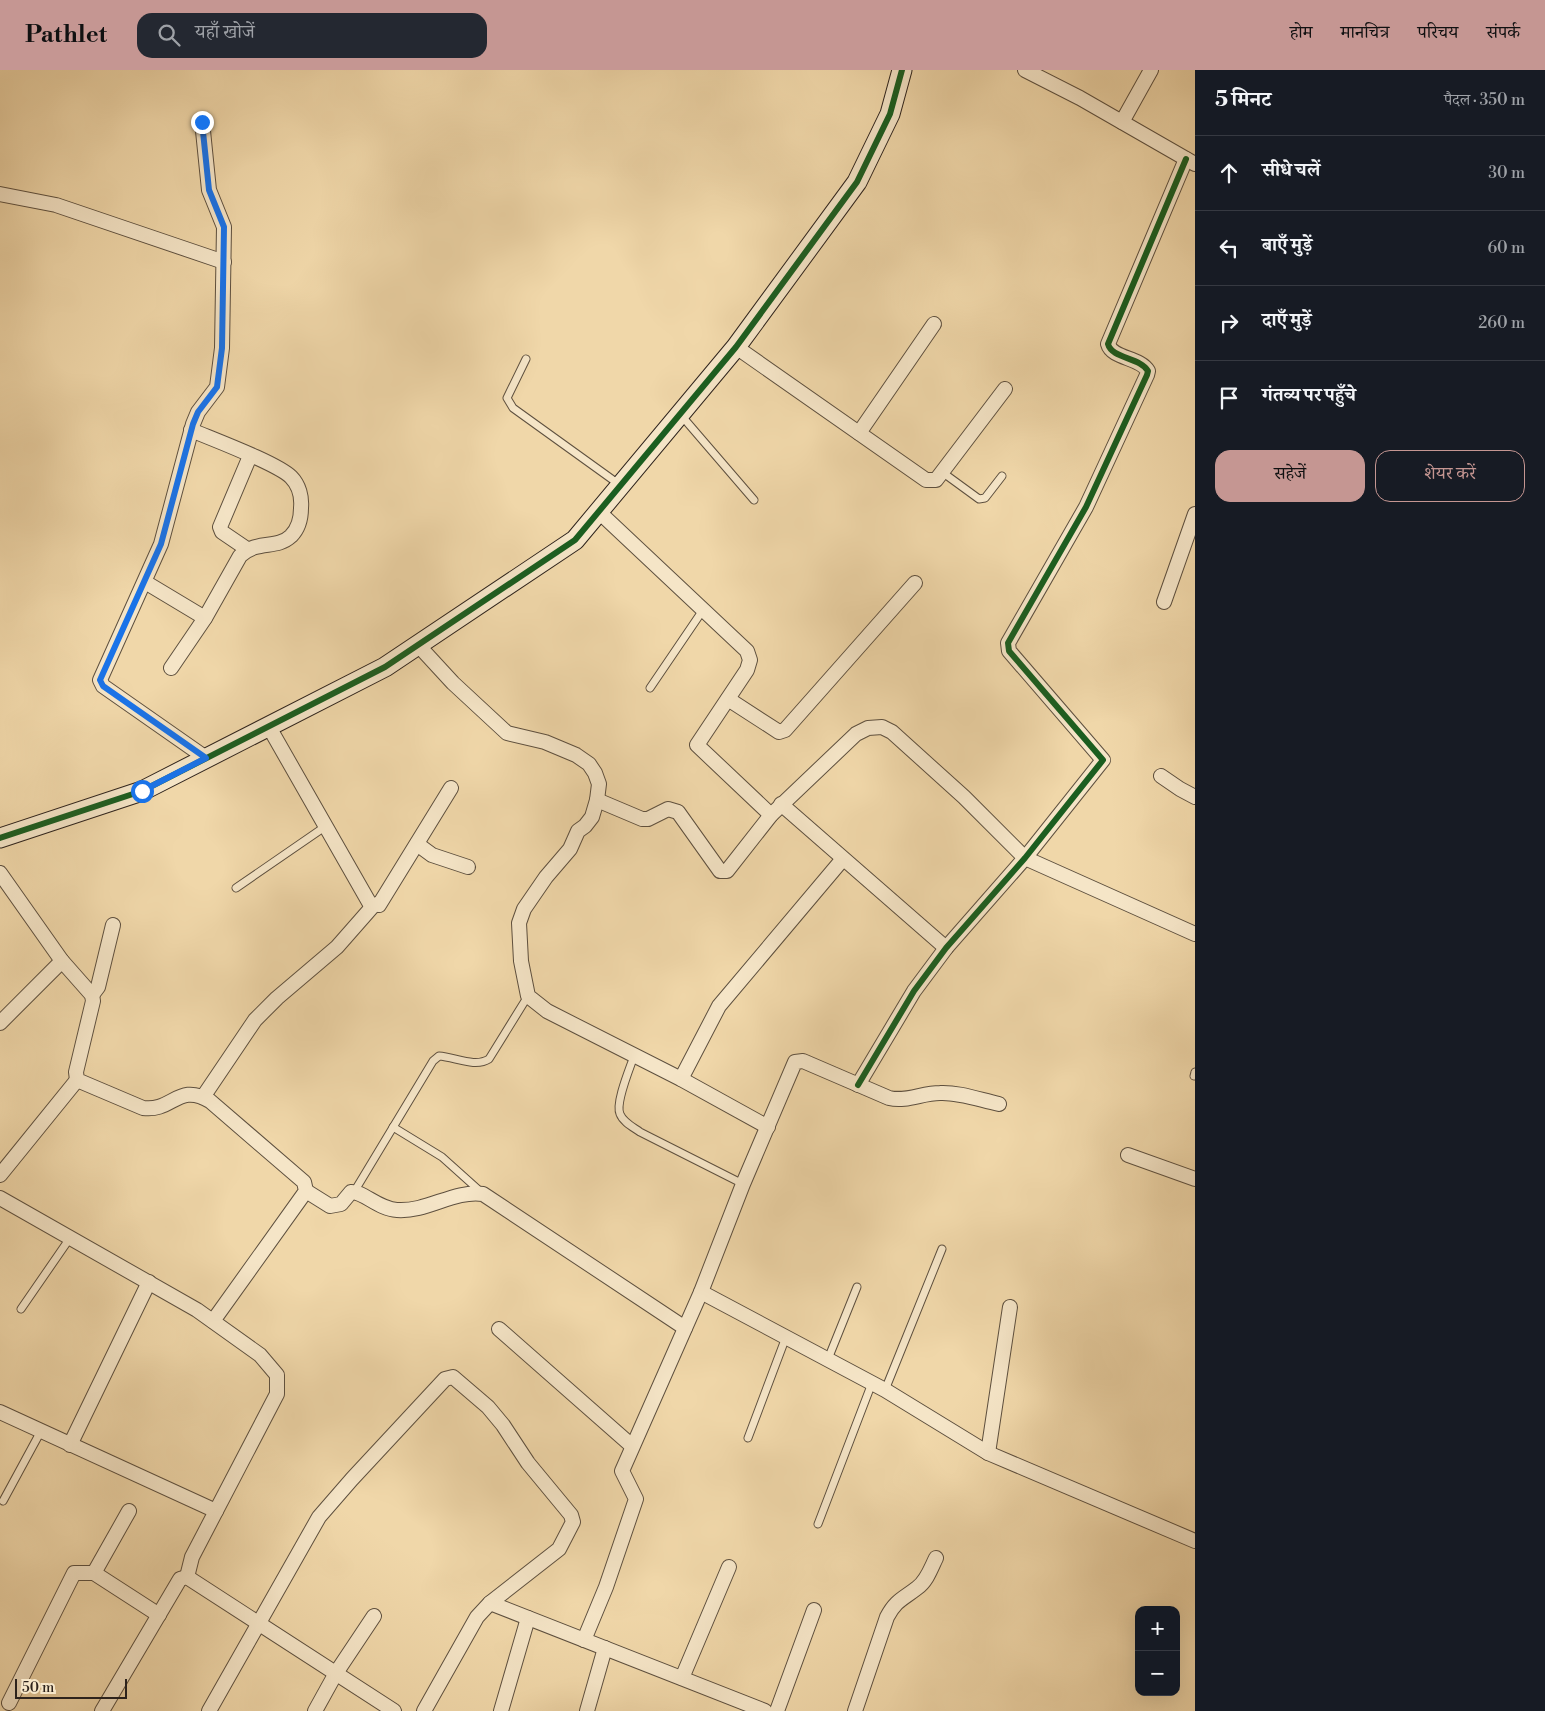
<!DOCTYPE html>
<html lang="hi">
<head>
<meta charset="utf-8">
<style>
	body { margin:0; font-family:"Libre Bodoni","Noto Serif Devanagari",serif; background:#242831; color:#f1f3f6 }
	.controls { position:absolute; right:15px; bottom:15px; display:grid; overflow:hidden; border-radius:10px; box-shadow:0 5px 20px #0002 }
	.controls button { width:45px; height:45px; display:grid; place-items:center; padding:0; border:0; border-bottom:1px solid #363941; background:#171b24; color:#f1f3f6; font:25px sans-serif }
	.scale { position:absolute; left:15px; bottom:12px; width:112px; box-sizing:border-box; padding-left:5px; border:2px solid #2e231c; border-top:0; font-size:14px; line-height:18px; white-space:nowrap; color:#2e231c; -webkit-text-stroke:4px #f5e5c7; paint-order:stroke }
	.stop { position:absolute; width:15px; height:15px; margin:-11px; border:4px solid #1a73e8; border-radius:50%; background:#fff }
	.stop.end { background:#1a73e8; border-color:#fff; box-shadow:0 1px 5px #0008 }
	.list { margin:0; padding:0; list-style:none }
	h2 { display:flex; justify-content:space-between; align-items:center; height:65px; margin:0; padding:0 20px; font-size:21px }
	h2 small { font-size:16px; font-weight:400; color:#9ea1a6 }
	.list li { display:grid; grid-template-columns:32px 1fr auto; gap:15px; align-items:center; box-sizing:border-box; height:75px; padding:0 20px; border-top:1px solid #363941 }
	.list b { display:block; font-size:19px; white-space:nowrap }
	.list em { font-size:16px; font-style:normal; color:#9ea1a6 }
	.actions { display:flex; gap:10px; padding:15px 20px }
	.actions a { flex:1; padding:11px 0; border:1px solid #c59692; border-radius:15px; text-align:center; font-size:18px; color:#c59692 }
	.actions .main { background:#c59692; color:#111 }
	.icon { flex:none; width:28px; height:28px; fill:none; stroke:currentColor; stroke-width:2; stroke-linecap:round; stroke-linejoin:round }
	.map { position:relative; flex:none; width:1195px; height:1641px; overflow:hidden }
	header { display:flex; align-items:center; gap:30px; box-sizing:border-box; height:70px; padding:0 25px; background:#c59692; color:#111 }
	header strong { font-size:24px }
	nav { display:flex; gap:28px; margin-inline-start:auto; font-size:18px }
	.search { width:350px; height:45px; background:#242831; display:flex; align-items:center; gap:12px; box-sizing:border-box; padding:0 18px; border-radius:15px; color:#9ea1a6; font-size:19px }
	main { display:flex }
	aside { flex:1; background:#171b24 }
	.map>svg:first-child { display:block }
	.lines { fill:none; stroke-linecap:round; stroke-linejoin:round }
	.lane-casing { stroke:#5e503f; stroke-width:9 }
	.street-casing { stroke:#5e503f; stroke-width:16 }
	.secondary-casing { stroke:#2e231c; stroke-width:21 }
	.lane { stroke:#f5e5c7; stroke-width:7 }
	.street { stroke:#f5e5c7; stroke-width:14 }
	.secondary { stroke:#f5e5c7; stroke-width:19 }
	.cycleway-casing { stroke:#f5e5c7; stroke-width:9 }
	.cycleway { stroke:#1b5e20; stroke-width:6 }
	.route { stroke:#1a73e8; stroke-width:6 }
</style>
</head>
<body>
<header>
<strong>Pathlet</strong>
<div class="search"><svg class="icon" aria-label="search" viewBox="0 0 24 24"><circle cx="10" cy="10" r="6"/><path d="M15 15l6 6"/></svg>यहाँ खोजें</div>
<nav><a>होम</a><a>मानचित्र</a><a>परिचय</a><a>संपर्क</a></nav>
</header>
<main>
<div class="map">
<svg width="1195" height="1641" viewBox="0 0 1195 1641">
	<rect width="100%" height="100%" fill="#f0d7a9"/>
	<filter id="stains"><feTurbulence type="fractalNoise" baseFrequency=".004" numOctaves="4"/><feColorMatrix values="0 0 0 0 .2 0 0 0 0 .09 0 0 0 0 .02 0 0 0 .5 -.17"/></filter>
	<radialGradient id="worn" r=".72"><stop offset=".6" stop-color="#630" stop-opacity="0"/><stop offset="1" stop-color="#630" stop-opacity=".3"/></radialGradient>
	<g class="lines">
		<g class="lane-casing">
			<g id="lane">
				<path d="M526,289L507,328L513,338L620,415"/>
				<path d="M680,344L754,430"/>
				<path d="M942,402L979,429L985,428L1002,406"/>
				<path d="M650,618L703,540"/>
				<path d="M236,818L326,756"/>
				<path d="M634,986C630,998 615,1033 620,1044C623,1052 633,1057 640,1062L743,1114"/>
				<path d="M1194,1006L1195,1002"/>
				<path d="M393,1057L442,1087L481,1122"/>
				<path d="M354,1122L433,991L439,986C455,987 475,998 489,989L528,926"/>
				<path d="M21,1239L70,1168"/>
				<path d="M828,1289L857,1217"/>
				<path d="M885,1320L942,1179"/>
				<path d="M748,1368L786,1267"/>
				<path d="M3,1431L41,1361"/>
				<path d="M818,1454L872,1313"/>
			</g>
		</g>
		<g class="street-casing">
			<g id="street">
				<path d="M1025,0L1080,28L1195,94"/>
				<path d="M202,51L209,120L224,157L222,278L217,317L198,342L193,354L161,474L100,610L103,616L206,688"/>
				<path d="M1122,52L1151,0"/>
				<path d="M0,124L56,135L224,192"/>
				<path d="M736,277L926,410H936L1005,319"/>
				<path d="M859,363L934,254"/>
				<path d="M598,441L747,581L750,590L747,600L697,675L771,745"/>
				<path d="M247,479L222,462L220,457L250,386"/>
				<path d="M145,512L205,548"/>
				<path d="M1164,532L1195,444"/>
				<path d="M418,575L453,613L507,663L545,672L576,685L589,694L595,703L599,714L597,730L592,747L585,756L578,761L570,779L546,807L524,839L519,853L521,891L528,926L547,941L681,1009L768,1057"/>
				<path d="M171,598L205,548L240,486C258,469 276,480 291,466C298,459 301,448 301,438C302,427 299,415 291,407C277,393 212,369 191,360"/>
				<path d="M728,629L779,662L785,660L915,513"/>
				<path d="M269,657L370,834L379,835L451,718"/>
				<path d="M1161,706L1180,719L1195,727"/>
				<path d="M597,730L642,749H648L668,739L678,742L720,801H727L771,745L856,664L868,658L882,657L892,662L964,727L1025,788L1195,864"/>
				<path d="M781,734L946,878"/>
				<path d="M417,774L432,785L468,797"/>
				<path d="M0,803L62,891L92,925L93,931L76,1002L77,1010L143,1038C173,1042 178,1012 210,1031L304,1112L306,1121L213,1251"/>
				<path d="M92,925L98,917L113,855"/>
				<path d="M0,953L62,891"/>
				<path d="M681,1009L719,936L842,790"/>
				<path d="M858,1015L914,921L946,878L1025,788L1103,690L1009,581L1008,573L1086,437L1147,305L1148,301C1140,287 1112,289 1108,274L1186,89"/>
				<path d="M203,1027L255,950L277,928L337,877L373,836"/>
				<path d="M1128,1085L1195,1109"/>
				<path d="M0,1105L77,1010"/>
				<path d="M306,1121L330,1136L341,1134L351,1122C363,1121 378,1139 397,1140C428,1142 453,1120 483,1124L685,1258"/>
				<path d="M0,1128L197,1240L260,1285L277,1305V1324L192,1487L187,1507"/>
				<path d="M701,1222L885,1320L988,1383L1195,1471"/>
				<path d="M499,1259L632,1376"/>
				<path d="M0,1342L216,1441"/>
				<path d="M70,1375L149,1212"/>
				<path d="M988,1383L1010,1237"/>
				<path d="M94,1503L129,1441"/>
				<path d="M490,1533L765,1641"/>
				<path d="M584,1570L606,1517L636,1429L622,1401L701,1222L743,1114L795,992L803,991L889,1028C907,1032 922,1023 940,1023C959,1022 980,1030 999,1034"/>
				<path d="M682,1608L729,1497"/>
				<path d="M9,1633L74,1503H94L159,1545"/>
				<path d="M102,1641L180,1509L187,1507L394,1641"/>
				<path d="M209,1641L319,1447L352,1409L445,1309L453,1307L488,1337L503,1355L528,1393L571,1445L573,1452L559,1479L490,1533L477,1547L424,1641"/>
				<path d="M315,1641L336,1603L374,1546"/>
				<path d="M501,1641L528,1548"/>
				<path d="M587,1641L605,1578"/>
				<path d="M777,1641L814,1540"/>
				<path d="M855,1641L887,1547C896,1530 903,1529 917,1518C927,1511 931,1498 936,1488"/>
			</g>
		</g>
		<g class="secondary-casing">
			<path id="secondary" d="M0,768L142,721L385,597L575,470L736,277L857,112L890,44L902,0"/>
		</g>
		<use href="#lane" class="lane"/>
		<use href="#street" class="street"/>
		<use href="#secondary" class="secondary"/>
		<g class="cycleway-casing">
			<g id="cycleway">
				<path d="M0,768L142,721L385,597L575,470L736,277L857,112L890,44L902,0"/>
				<path d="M858,1015L914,921L946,878L1025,788L1103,690L1009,581L1008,573L1086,437L1147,305L1148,301C1140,287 1112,289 1108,274L1186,89"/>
			</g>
		</g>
		<use href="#cycleway" class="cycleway"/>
	</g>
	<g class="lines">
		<path class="route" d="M142,721L206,688L103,616L100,610L161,474L193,354L198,342L217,317L222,278L224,157L209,120L202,52"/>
	</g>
	<rect width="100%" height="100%" filter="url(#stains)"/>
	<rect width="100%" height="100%" fill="url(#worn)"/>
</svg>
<div class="controls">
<button>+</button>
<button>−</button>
</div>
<div class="scale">50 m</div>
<div class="stop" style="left:142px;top:721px"></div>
<div class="stop end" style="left:202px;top:52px"></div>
</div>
<aside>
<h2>5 मिनट<small>पैदल · 350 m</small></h2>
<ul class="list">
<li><svg class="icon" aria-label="ahead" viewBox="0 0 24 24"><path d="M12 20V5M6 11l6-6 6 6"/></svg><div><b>सीधे चलें</b></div><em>30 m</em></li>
<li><svg class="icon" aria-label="left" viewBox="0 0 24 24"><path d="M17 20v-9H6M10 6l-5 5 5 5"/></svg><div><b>बाएँ मुड़ें</b></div><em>60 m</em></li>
<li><svg class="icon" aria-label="right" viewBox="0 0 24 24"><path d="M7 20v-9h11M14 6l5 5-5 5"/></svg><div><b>दाएँ मुड़ें</b></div><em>260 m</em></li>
<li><svg class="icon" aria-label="arrive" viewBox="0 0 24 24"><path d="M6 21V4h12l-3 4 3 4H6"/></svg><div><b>गंतव्य पर पहुँचे</b></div></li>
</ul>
<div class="actions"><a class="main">सहेजें</a><a>शेयर करें</a></div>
</aside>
</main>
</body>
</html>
